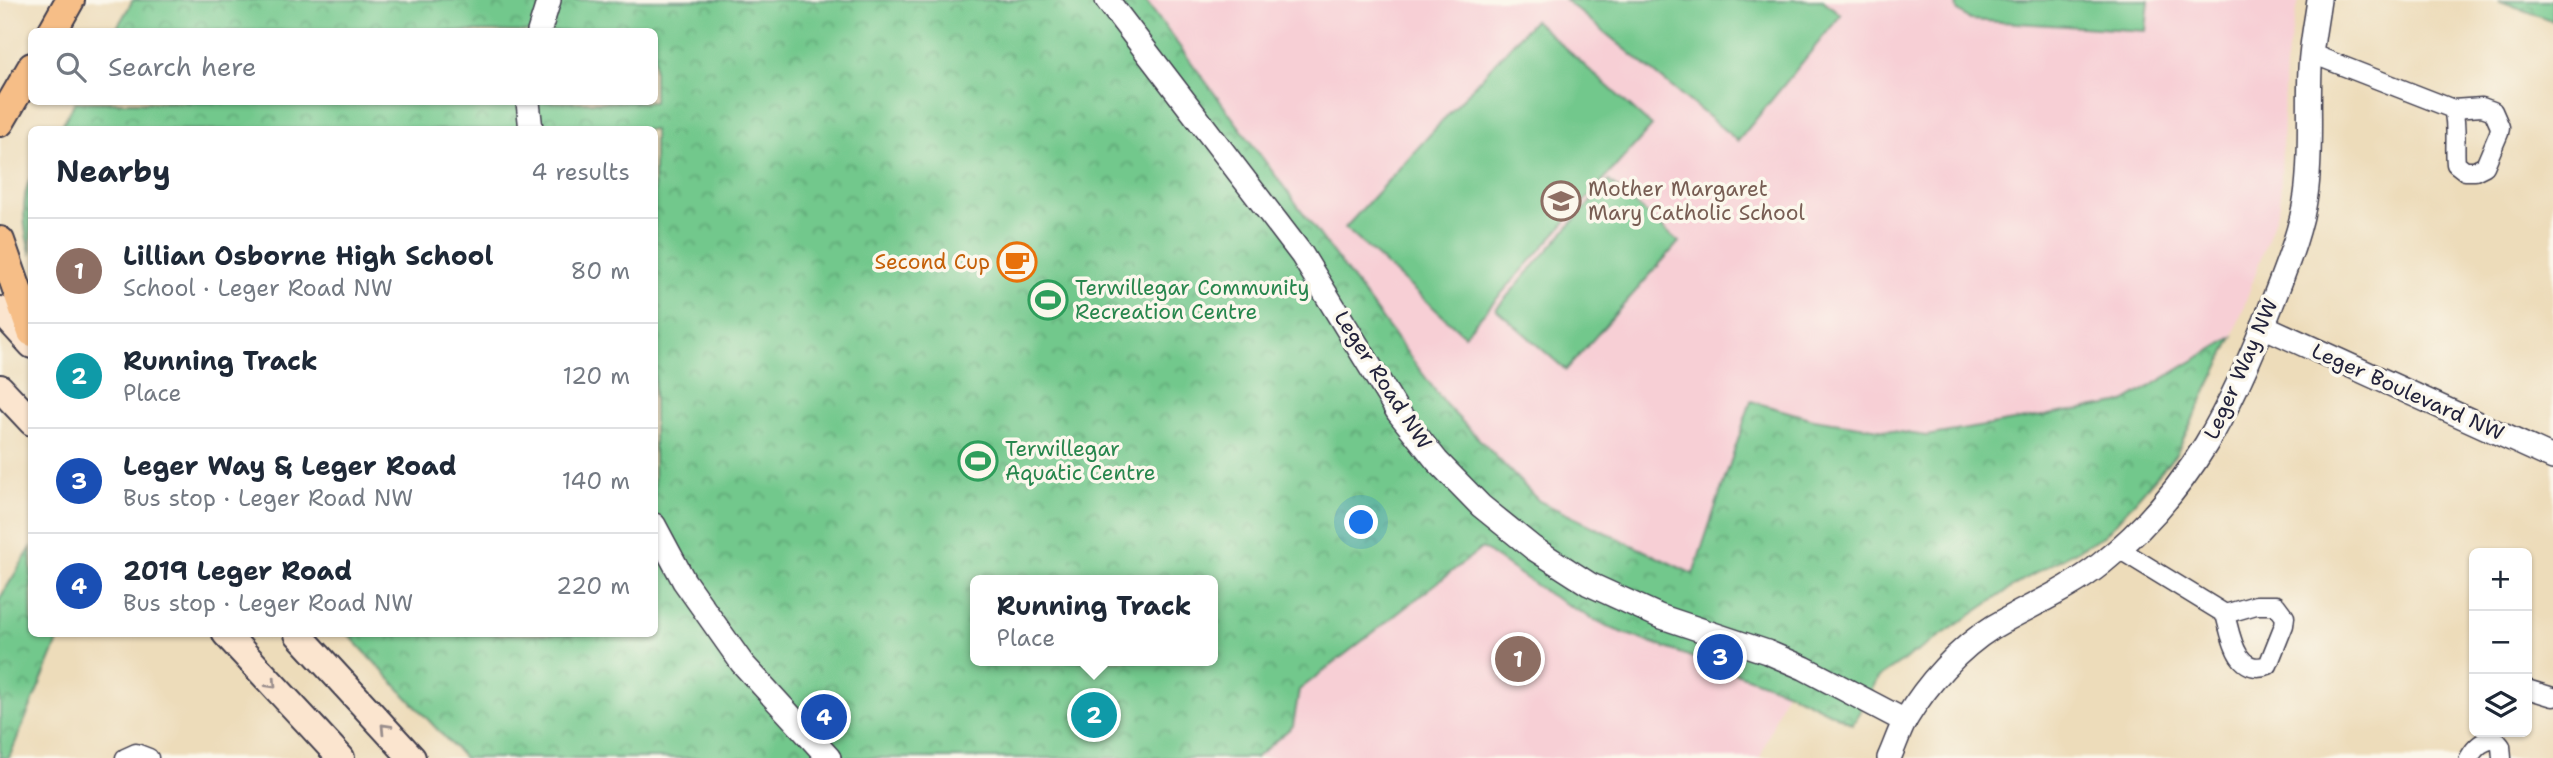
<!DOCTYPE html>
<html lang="en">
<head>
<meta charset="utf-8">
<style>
	body { margin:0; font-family:"Shantell Sans",sans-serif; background:#f2f2f3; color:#1f2937 }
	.controls { position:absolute; right:21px; bottom:21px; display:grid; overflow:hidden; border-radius:10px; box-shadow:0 2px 5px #0004 }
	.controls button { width:63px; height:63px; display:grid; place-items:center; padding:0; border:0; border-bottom:2px solid #e0e1e3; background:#fff; color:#1f2937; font:35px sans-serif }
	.you { position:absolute; left:1362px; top:523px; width:24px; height:24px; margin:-18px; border:5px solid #fff; border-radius:50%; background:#1a73e8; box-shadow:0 0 0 10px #1a73e833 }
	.badge { display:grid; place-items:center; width:46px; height:46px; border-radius:50%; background:#b45309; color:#fff; font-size:23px; font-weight:700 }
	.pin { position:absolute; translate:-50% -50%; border:4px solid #fff; box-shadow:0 2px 7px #0006 }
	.popup { position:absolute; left:970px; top:575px; width:248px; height:91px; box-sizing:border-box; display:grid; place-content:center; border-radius:10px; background:#fff; filter:drop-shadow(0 2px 5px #0005); font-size:23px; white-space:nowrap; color:#747a83 }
	.popup b { font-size:26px; color:#1f2937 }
	.popup::after { content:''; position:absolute; left:50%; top:100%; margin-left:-14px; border:14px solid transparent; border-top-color:#fff }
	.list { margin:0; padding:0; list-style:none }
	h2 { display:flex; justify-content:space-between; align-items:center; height:91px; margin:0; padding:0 28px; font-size:30px }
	h2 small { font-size:23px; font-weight:400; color:#747a83 }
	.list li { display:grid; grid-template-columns:46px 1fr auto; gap:21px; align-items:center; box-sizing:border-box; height:105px; padding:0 28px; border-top:2px solid #e0e1e3 }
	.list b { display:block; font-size:26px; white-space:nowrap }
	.list p { margin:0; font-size:23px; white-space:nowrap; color:#747a83 }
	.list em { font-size:23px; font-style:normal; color:#747a83 }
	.icon { flex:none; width:38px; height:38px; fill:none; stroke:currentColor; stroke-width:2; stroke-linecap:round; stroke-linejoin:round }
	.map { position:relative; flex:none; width:2553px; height:758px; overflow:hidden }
	.search { position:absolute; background:#fff; box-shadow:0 2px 5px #0004; left:28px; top:28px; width:630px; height:77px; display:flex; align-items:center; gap:18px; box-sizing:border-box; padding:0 24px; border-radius:10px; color:#747a83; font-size:26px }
	.panel { position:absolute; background:#fff; box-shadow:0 2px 5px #0004; left:28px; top:126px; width:630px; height:511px; border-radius:10px }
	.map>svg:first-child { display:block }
	.built { fill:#f7cfd5 }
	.park { fill:url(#park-crowns); stroke:#4a7564; stroke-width:2; fill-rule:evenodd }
	.garden { fill:#72c88c; stroke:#4a7564; stroke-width:2 }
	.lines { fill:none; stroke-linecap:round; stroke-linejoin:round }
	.minor-casing { stroke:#403e4e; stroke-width:21 }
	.tertiary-casing { stroke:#403e4e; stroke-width:26 }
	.secondary-casing { stroke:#403e4e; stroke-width:30 }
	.primary-casing { stroke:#403e4e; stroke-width:32 }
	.minor { stroke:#fff; stroke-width:18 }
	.tertiary { stroke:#fff; stroke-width:23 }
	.secondary { stroke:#fbe5cf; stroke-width:26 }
	.primary { stroke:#f6be87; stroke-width:28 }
	.oneway { stroke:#998d8c }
	.labels { text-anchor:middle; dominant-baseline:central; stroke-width:7; stroke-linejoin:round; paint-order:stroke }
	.education-label { font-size:21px; fill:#785e54; stroke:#fbf7ec; text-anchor:start }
	.food-label { font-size:21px; fill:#c56008; stroke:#fbf7ec; text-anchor:end }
	.leisure-label { font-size:21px; fill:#27864d; stroke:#fbf7ec; text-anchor:start }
	.street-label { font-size:21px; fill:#22223b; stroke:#fbf7ec }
</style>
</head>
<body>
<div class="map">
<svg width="2553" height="758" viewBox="0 0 2553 758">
	<defs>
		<pattern id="park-crowns" width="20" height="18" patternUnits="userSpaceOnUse" patternTransform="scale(1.75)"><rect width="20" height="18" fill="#72c88c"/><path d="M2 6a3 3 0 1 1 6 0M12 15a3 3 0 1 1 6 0" fill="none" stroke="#5da274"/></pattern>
	</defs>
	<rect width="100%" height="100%" fill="#fbf7ec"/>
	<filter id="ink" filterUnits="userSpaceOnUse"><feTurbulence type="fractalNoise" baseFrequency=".0143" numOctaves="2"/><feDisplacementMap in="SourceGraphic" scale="14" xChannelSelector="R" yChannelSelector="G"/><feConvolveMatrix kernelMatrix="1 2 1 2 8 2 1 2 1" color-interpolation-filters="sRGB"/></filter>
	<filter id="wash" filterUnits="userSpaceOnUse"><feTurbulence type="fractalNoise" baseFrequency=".00686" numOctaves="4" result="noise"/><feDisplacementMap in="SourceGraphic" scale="28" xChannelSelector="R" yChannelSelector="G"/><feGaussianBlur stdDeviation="1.57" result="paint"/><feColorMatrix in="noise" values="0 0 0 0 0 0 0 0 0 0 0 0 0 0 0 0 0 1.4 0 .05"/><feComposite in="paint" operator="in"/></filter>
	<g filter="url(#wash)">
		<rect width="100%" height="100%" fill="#eddcba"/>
		<g class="built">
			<path d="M1145,0H2299L2285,65L2280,204L2233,337L2124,402L1926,436L1813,419L1751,402L1694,574L1539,501L1446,405Z"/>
			<path d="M1482,548L1550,595L1607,627L1786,691L1760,758H1255L1293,726L1299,690Z"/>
		</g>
		<g class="park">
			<path d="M133,0H1145L1446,405L1539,501L1693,574L1751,401L1813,419L1926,436L2124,402L2233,337L2176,454L2105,535L2023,580L1878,678L1853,724L1786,691L1607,627L1550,595L1482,548L1299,690L1293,726L1255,758H464L348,634H654V130H59L75,102H654V32L115,31ZM975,580H1213V661H975Z"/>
			<path d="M2498,0H2553V21Z"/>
			<path d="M31,177V255C24,232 20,198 31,177Z"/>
			<path d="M31,548L32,634H61L9,758H0V598Z"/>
		</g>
		<g class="garden">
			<path d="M1565,0H1823L1841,15L1738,141Z"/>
			<path d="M1956,0H2149L2146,31L1970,20L1957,10Z"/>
			<path d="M1534,20L1652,126L1464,335L1345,228Z"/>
			<path d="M1609,181L1679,242L1566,370L1496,309Z"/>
		</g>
	</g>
	<g filter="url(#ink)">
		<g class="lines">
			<g class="minor-casing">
				<g id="minor">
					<path d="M2312,54L2453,109L2482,107L2493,111L2500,127L2499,133L2485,166L2475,171H2465L2456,164C2454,145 2458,127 2453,109"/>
					<path d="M2119,549L2225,614L2256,605H2276L2285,617L2284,625L2268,665C2236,676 2231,636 2225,614"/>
					<path d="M2527,689L2553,697"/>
					<path d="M2495,739L2501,746L2502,758"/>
					<path d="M125,758L136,753L149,758"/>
					<path d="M2469,758C2476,746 2482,741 2495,739"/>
				</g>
			</g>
			<g class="tertiary-casing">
				<g id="tertiary">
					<path d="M1107,0L1302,255L1398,412L1437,461L1481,506L1533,548L1589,584L1659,616L1767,652L1804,668L1905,721"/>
					<path d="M539,32L549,0"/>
					<path d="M528,102L531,130"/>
					<path d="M2263,326L2553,458"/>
					<path d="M654,525L684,581L742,663L829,758"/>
					<path d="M1889,758C1895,745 1899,731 1906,719C1927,684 1958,649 1993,627C2029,606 2069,590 2102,563C2191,492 2233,405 2273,301C2286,267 2301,231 2306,195C2312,153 2308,111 2310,68C2311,46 2316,22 2319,0"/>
				</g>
			</g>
			<g class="secondary-casing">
				<g id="secondary">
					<path d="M0,310L32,345"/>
					<path d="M0,388L32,422"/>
					<path d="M226,634L341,758"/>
					<path d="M298,634L412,758"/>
				</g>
			</g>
			<g class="primary-casing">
				<g id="primary">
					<path d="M52,32L70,0"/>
					<path d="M0,122L32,67"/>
					<path d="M0,241L32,332"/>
				</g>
			</g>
			<use href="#minor" class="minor"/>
			<use href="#tertiary" class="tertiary"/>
			<use href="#secondary" class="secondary"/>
			<use href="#primary" class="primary"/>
		</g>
		<defs><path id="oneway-chevron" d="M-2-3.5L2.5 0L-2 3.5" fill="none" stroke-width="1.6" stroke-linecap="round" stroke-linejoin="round" transform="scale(1.75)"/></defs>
		<g class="oneway">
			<use href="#oneway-chevron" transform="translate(272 684) rotate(47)"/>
			<use href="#oneway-chevron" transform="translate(385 728) rotate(-133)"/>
		</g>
	</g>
	<defs>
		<g id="school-ring" transform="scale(2.0125)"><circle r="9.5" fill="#fbf7ec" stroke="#8d6e63" stroke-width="1.5"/><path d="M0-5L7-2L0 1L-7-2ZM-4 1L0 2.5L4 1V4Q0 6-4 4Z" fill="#8d6e63"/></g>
		<g id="cafe-ring" transform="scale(2.0125)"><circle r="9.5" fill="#fbf7ec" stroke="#e8710a" stroke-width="1.5"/><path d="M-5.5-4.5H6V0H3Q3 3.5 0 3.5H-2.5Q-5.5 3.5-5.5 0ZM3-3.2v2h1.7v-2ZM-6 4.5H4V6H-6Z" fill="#e8710a"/></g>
		<g id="stadium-ring" transform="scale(2.0125)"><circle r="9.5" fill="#fbf7ec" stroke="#2e9e5b" stroke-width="1.5"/><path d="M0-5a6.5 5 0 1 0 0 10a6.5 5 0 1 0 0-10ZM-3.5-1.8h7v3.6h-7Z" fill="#2e9e5b"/></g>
	</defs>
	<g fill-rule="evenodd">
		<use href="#school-ring" x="1561" y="201"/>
		<use href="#cafe-ring" x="1017" y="262"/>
		<use href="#stadium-ring" x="1048" y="300"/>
		<use href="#stadium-ring" x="978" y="461"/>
	</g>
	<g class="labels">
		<g class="education-label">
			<text x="1588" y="189">Mother Margaret<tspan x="1588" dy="24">Mary Catholic School</tspan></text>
		</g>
		<g class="food-label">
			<text x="990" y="262">Second Cup</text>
		</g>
		<g class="leisure-label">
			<text x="1075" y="288">Terwillegar Community<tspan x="1075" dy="24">Recreation Centre</tspan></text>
			<text x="1005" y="449">Terwillegar<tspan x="1005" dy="24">Aquatic Centre</tspan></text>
		</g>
		<g class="street-label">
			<text transform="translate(2241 369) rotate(-66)">Leger Way NW</text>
			<text transform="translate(1383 380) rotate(57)">Leger Road NW</text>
			<text transform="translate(2408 392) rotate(24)">Leger Boulevard NW</text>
		</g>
	</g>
</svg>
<div class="controls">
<button>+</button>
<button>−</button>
<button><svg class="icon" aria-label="layers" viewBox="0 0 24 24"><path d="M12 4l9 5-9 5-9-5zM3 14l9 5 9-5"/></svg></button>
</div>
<div class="you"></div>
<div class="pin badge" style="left:1518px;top:659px;background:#8d6e63">1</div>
<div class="pin badge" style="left:1094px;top:715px;background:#0f9aa8">2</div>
<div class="popup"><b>Running Track</b>Place</div>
<div class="pin badge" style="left:1720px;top:657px;background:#1a4fb4">3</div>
<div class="pin badge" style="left:824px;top:717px;background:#1a4fb4">4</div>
<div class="search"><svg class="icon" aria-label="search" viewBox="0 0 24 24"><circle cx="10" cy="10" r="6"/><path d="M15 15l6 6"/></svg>Search here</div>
<section class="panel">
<h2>Nearby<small>4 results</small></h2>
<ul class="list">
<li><span class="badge" style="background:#8d6e63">1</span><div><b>Lillian Osborne High School</b><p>School · Leger Road NW</p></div><em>80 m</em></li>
<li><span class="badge" style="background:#0f9aa8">2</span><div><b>Running Track</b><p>Place</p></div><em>120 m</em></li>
<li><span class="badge" style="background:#1a4fb4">3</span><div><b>Leger Way &amp; Leger Road</b><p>Bus stop · Leger Road NW</p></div><em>140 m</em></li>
<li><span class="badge" style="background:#1a4fb4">4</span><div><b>2019 Leger Road</b><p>Bus stop · Leger Road NW</p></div><em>220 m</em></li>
</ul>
</section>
</div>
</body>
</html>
